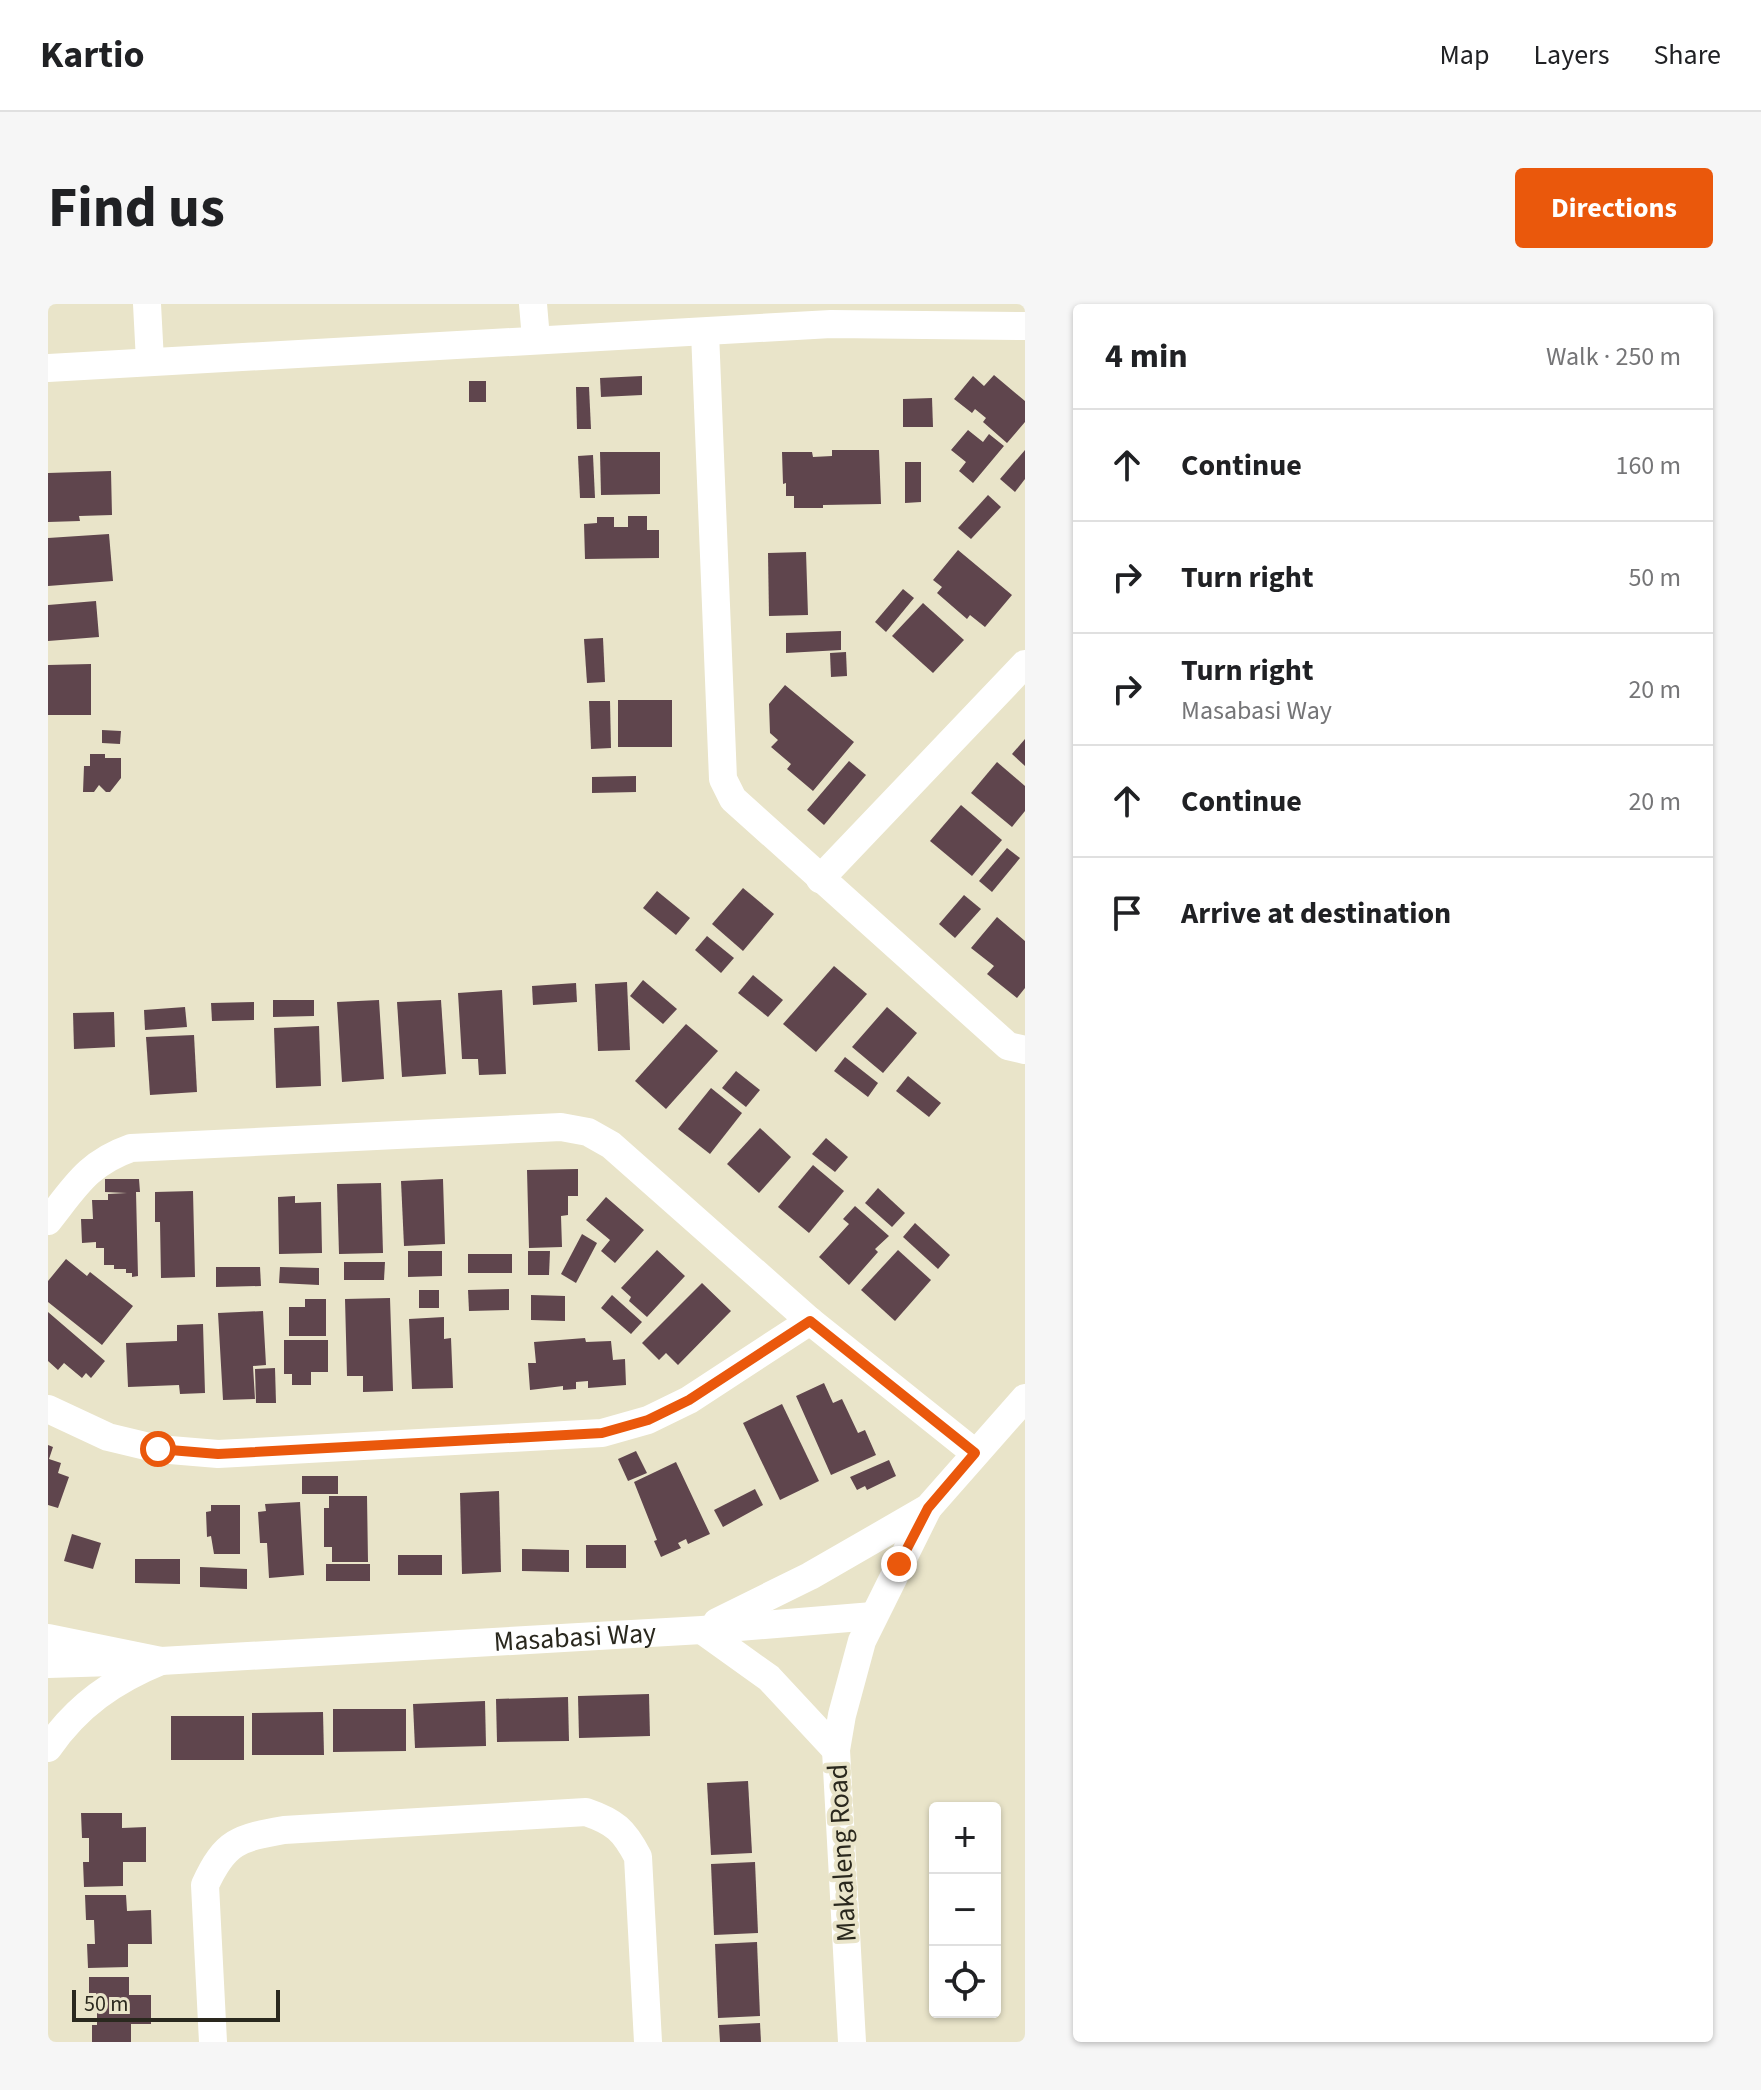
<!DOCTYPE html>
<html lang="en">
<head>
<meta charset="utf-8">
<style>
	body { margin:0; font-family:"Source Sans 3",sans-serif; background:#f6f6f6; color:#202124 }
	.controls { position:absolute; right:24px; bottom:24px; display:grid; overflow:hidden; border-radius:8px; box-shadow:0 2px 6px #0004 }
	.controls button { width:72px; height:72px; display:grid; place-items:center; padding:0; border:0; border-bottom:2px solid #e0e0e0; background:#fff; color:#202124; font:40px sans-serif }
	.scale { position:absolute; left:24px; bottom:20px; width:208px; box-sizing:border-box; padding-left:8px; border:4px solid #2a281e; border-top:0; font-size:22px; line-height:28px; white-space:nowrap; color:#2a281e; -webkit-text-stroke:6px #e9e4c9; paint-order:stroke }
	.stop { position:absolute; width:24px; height:24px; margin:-18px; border:6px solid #ea580c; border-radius:50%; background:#fff }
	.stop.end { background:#ea580c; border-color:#fff; box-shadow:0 2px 8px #0008 }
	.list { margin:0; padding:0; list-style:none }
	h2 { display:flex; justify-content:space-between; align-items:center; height:104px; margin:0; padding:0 32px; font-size:34px }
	h2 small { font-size:26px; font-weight:400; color:#757577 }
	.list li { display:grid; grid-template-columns:52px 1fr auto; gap:24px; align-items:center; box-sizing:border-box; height:112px; padding:0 32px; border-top:2px solid #e0e0e0 }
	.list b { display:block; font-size:30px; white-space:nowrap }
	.list p { margin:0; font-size:26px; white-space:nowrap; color:#757577 }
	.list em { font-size:26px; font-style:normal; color:#757577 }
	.icon { flex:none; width:44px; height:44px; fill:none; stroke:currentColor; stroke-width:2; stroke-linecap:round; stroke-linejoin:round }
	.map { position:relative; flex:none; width:977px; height:1738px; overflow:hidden; border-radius:8px }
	header { display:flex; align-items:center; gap:48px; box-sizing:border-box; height:112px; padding:0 40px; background:#fff; border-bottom:2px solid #e0e0e0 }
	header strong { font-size:38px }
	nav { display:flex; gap:44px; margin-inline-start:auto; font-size:28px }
	.intro { display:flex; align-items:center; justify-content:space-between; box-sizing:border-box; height:192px; padding:0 48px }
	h1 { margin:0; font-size:56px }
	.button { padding:20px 36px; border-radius:8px; background:#ea580c; color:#fff; font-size:28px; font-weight:700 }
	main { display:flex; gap:48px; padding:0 48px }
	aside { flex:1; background:#fff; border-radius:8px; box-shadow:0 2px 6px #0004 }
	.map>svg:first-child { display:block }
	.building { fill:#5f454d }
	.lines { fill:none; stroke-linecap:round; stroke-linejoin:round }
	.minor { stroke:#fff; stroke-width:28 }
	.route { stroke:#ea580c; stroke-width:10 }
	.labels { text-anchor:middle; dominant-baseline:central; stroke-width:8; stroke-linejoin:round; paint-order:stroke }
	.street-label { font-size:28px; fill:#2a281e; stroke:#e9e4c9 }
</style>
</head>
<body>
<header>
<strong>Kartio</strong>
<nav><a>Map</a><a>Layers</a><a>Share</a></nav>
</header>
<div class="intro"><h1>Find us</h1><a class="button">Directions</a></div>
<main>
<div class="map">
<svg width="977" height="1738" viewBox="0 0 977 1738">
	<rect width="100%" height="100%" fill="#e9e4c9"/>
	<g class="building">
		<path d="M946,71L977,97V118L959,139L935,118L938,114L927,105L924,109L906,95L925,72L936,82Z"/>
		<path d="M594,72V91L553,93L552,74Z"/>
		<rect x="421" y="77" width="17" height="21"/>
		<path d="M528,83H541L543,125H529Z"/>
		<path d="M884,94L885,123H855V95Z"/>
		<path d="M920,126L935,138L941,130L956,142L925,179L911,167L918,158L903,146Z"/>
		<path d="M784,146H831L833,200L775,201V204H746V192H738V179L735,180L734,148H764L765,153L784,152Z"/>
		<path d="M977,146V175L967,188L952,175Z"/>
		<path d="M552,148H612V190L553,191Z"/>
		<path d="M545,151L547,194H532L530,152Z"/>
		<path d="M857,158H873V198L857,199Z"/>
		<path d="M63,167L64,211L31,212L32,217L0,218V169Z"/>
		<path d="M940,191L953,203L923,235L910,224Z"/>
		<path d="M580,212H599V226H611V254L537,255L536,220L549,219V213H566V223H580Z"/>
		<path d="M61,230L65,277L0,282V234Z"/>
		<path d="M910,246L964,291L937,323L922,311L919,315L889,289L894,283L885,276Z"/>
		<path d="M758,248L760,311L721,312L720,249Z"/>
		<path d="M855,285L866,294L838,328L827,318Z"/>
		<path d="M48,297L51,333L0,337V301Z"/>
		<path d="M875,299L916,336L885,369L844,332Z"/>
		<path d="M793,327V346L738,349V329Z"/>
		<path d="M555,334L557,378L539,379L536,335Z"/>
		<path d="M798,348L799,372L783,373L782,349Z"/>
		<path d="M43,360V411H0V361Z"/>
		<path d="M737,381L806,438L765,487L739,465L743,460L723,443L730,436L722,429L721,400Z"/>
		<rect x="570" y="396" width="54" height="47"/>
		<path d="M541,397H562L563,444L543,445Z"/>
		<path d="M54,426L73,427L72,440L54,439Z"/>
		<path d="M977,435V462L964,450Z"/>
		<path d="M42,450H57V454H73V474L62,488H58L51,481L46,488H35L36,462H42Z"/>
		<path d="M801,457L818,471L776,521L759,506Z"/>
		<path d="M949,458L977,482V507L964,523L923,489Z"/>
		<path d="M588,472V488L544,489V473Z"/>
		<path d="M913,501L954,536L924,572L882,537Z"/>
		<path d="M959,544L972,554L944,588L931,577Z"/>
		<path d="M695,584L726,610L695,647L664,620Z"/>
		<path d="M609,587L642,614L628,631L595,604Z"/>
		<path d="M916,591L933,605L907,634L891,620Z"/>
		<path d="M949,613L977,637V684L969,694L939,670L946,662L923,644Z"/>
		<path d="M659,632L686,654L673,669L647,646Z"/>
		<path d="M786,662L819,690L768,748L735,720Z"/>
		<path d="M705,671L735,696L720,713L690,689Z"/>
		<path d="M595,676L629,705L615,720L582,692Z"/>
		<path d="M579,678L582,746L550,747L547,680Z"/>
		<path d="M528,679L529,698L485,701L484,682Z"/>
		<path d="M454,686L458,770L431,771L430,755H414L410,689Z"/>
		<path d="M225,696H266V712L225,713Z"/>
		<path d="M331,696L336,775L294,778L289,698Z"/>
		<path d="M393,696L398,770L354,773L349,698Z"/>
		<path d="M206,698V716L164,717L163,699Z"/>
		<path d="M137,703L139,723L97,726L96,706Z"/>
		<path d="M839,703L869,729L835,769L804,743Z"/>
		<path d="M66,708L67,743L26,745L25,709Z"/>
		<path d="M638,720L670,747L618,805L587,777Z"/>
		<path d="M271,722L273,782L228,784L226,724Z"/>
		<path d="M146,731L149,788L102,791L98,733Z"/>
		<path d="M797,753L830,779L820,793L786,767Z"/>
		<path d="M688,767L712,786L698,803L674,784Z"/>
		<path d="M860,772L893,799L881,813L848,787Z"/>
		<path d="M663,784L694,809L662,850L630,825Z"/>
		<path d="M712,824L743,853L711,889L679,860Z"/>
		<path d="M778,834L800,853L787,868L764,850Z"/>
		<path d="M765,861L796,887L761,929L730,903Z"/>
		<path d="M530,865V892H520V911L513,912L514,943L481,944L479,866Z"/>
		<path d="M57,875H91L92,888H88L90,972L84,973V969H78V965H66V961H56V944H48V938L34,939L33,915H45L44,896H60V890L79,889L57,888Z"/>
		<path d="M395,875L397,940L356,942L353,877Z"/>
		<path d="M333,879L335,949L291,950L289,880Z"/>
		<path d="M830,884L857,909L844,923L817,899Z"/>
		<path d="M145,887L147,973L113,974L112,918H107V888Z"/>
		<path d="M247,892V899L273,898L274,949L231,950L230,893Z"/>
		<path d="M558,893L596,926L567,959L553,947L562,936L538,916Z"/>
		<path d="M807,902L841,932L827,945L830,948L801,981L771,953L801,920L795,915Z"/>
		<path d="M867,919L902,951L890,965L855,933Z"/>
		<path d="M534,930L549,939L528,979L513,970Z"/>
		<path d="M609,946L637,972L599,1013L581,997L583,993L573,984Z"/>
		<path d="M850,946L883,976L847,1017L813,986Z"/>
		<path d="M360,947H394V972L360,973Z"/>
		<path d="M480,947H502L501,971H480Z"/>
		<rect x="420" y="950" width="44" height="19"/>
		<path d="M18,955L39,972L42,968L85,1002L54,1041L0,998V977Z"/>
		<path d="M296,958H337L336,976H296Z"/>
		<path d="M168,963H212L213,982L168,983Z"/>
		<path d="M232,963L271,964V981L231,979Z"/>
		<path d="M654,979L683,1007L630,1061L618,1049L611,1056L594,1039Z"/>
		<path d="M461,985V1006L421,1007L420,986Z"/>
		<rect x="371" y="986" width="20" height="18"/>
		<path d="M483,991L517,992V1017L483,1016Z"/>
		<path d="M564,991L594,1018L583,1030L553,1004Z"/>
		<path d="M342,994L345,1087L315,1088V1072H299L297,995Z"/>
		<path d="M257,995H278V1032H241V1003H257Z"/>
		<path d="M215,1007L218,1061L205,1062L207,1095L175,1096L170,1009Z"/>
		<path d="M0,1008L57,1057L43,1074L38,1069L34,1074L16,1059L10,1066L0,1057Z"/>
		<path d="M396,1013V1035L403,1034L405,1084L364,1085L361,1015Z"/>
		<path d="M155,1020L157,1089L132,1090L131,1081L80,1083L78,1039L129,1037V1021Z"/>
		<path d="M537,1034L538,1038L563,1037L565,1056L577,1055L578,1081L540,1084V1077L528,1078V1085L515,1086V1082L482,1086L480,1059H488L486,1038Z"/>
		<path d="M236,1036H280V1068H263V1081H244V1070H236Z"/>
		<path d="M227,1064L228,1099H208L207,1065Z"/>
		<path d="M776,1079L785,1099L794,1095L810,1129L817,1126L828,1151L783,1171L748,1092Z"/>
		<path d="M734,1100L771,1177L732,1196L695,1119Z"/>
		<path d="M0,1141L5,1143L1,1155L13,1159L10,1169L21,1173L10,1204L0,1201Z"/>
		<path d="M588,1147L599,1169L580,1177L570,1155Z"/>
		<path d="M841,1156L848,1172L819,1186L817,1182L809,1186L802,1173Z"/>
		<path d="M628,1158L662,1230L640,1240L638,1235L630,1239L633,1244L613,1253L606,1237L609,1236L586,1178Z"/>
		<rect x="254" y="1172" width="36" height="18"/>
		<path d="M707,1185L715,1201L675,1223L666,1206Z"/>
		<path d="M451,1187L453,1268L414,1270L412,1189Z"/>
		<path d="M281,1192H319L320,1258H284V1243H276V1204H281Z"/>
		<path d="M252,1198L256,1271L221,1274L219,1239H212L210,1208L218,1207L217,1200Z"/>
		<path d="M163,1201H192V1250H166L163,1232L159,1233L158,1208L163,1207Z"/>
		<path d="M24,1230L53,1239L45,1265L16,1257Z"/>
		<rect x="538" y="1241" width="40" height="23"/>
		<path d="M474,1245L521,1246V1268L474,1267Z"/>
		<rect x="350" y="1251" width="44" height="20"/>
		<path d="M87,1255H132V1280L87,1279Z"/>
		<rect x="278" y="1260" width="44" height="17"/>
		<path d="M152,1263L199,1265V1285L152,1283Z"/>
		<path d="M601,1390L602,1432L531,1434L530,1392Z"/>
		<path d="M520,1393L521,1437L449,1438L448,1395Z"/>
		<path d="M437,1397L438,1442L367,1444L365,1400Z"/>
		<path d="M285,1405H358V1447L285,1448Z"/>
		<path d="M275,1408L276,1451H204V1409Z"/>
		<rect x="123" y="1412" width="73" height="44"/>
		<path d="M700,1477L704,1549L663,1551L659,1479Z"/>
		<path d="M33,1509H74V1524L98,1523V1558H75V1582L36,1583L35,1558H41V1534H34Z"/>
		<path d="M707,1558L710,1629L666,1631L663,1560Z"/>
		<path d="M37,1591H78L79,1607L103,1606L104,1640H80V1663L40,1664L39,1640H47L46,1616H38Z"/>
		<path d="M709,1638L712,1712L670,1714L667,1640Z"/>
		<path d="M41,1673H81V1691H103V1720H83V1738H44V1721H49V1698H41Z"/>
		<path d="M712,1719L713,1738H672L671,1721Z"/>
	</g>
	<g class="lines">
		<g class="minor">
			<path d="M99,0L102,57"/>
			<path d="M485,0L488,35"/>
			<path d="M657,28L675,475L685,495L960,742L977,746"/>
			<path d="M0,64L783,20L977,22"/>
			<path d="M772,575L977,360"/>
			<path d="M0,917C27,883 40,859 83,844L513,823L540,828L563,841L762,1017L927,1149"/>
			<path d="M0,1105L60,1133L110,1145L170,1150L554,1129L600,1116L641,1096L762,1017"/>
			<path d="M669,1318L762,1272L880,1204L977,1094"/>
			<path d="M654,1326L721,1374L788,1446"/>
			<path id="s1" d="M0,1334L113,1357L654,1326L825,1312"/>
			<path d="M0,1360L65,1358"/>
			<path d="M0,1444C29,1402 66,1376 113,1357"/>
			<path d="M165,1738L157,1581C177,1537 191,1534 236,1526L538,1508C567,1518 576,1526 590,1553L600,1738"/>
			<path d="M804,1738L788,1446L794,1411L814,1337L880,1204"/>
		</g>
	</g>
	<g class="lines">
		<path class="route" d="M110,1145L170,1150L554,1129L600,1116L641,1096L762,1017L927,1149L880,1204L851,1260"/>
	</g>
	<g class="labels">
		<g class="street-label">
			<text stroke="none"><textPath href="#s1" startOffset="530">Masabasi Way</textPath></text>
			<text transform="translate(794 1549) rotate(-93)">Makaleng Road</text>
		</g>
	</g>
</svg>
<div class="controls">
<button>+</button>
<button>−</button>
<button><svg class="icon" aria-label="locate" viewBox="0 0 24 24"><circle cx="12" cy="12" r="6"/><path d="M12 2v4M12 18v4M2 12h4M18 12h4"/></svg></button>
</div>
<div class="scale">50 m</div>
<div class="stop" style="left:110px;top:1145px"></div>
<div class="stop end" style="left:851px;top:1260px"></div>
</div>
<aside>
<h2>4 min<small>Walk · 250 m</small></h2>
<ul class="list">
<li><svg class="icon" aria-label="ahead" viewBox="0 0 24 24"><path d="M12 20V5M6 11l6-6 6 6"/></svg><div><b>Continue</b></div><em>160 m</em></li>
<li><svg class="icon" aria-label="right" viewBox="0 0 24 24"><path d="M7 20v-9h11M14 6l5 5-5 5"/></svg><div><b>Turn right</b></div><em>50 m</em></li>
<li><svg class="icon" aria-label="right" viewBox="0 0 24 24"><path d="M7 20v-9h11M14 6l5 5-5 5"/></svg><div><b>Turn right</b><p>Masabasi Way</p></div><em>20 m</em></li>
<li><svg class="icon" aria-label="ahead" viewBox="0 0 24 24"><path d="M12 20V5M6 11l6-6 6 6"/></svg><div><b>Continue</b></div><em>20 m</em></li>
<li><svg class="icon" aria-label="arrive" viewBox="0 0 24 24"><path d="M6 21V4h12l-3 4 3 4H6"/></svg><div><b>Arrive at destination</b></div></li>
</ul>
</aside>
</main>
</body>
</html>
